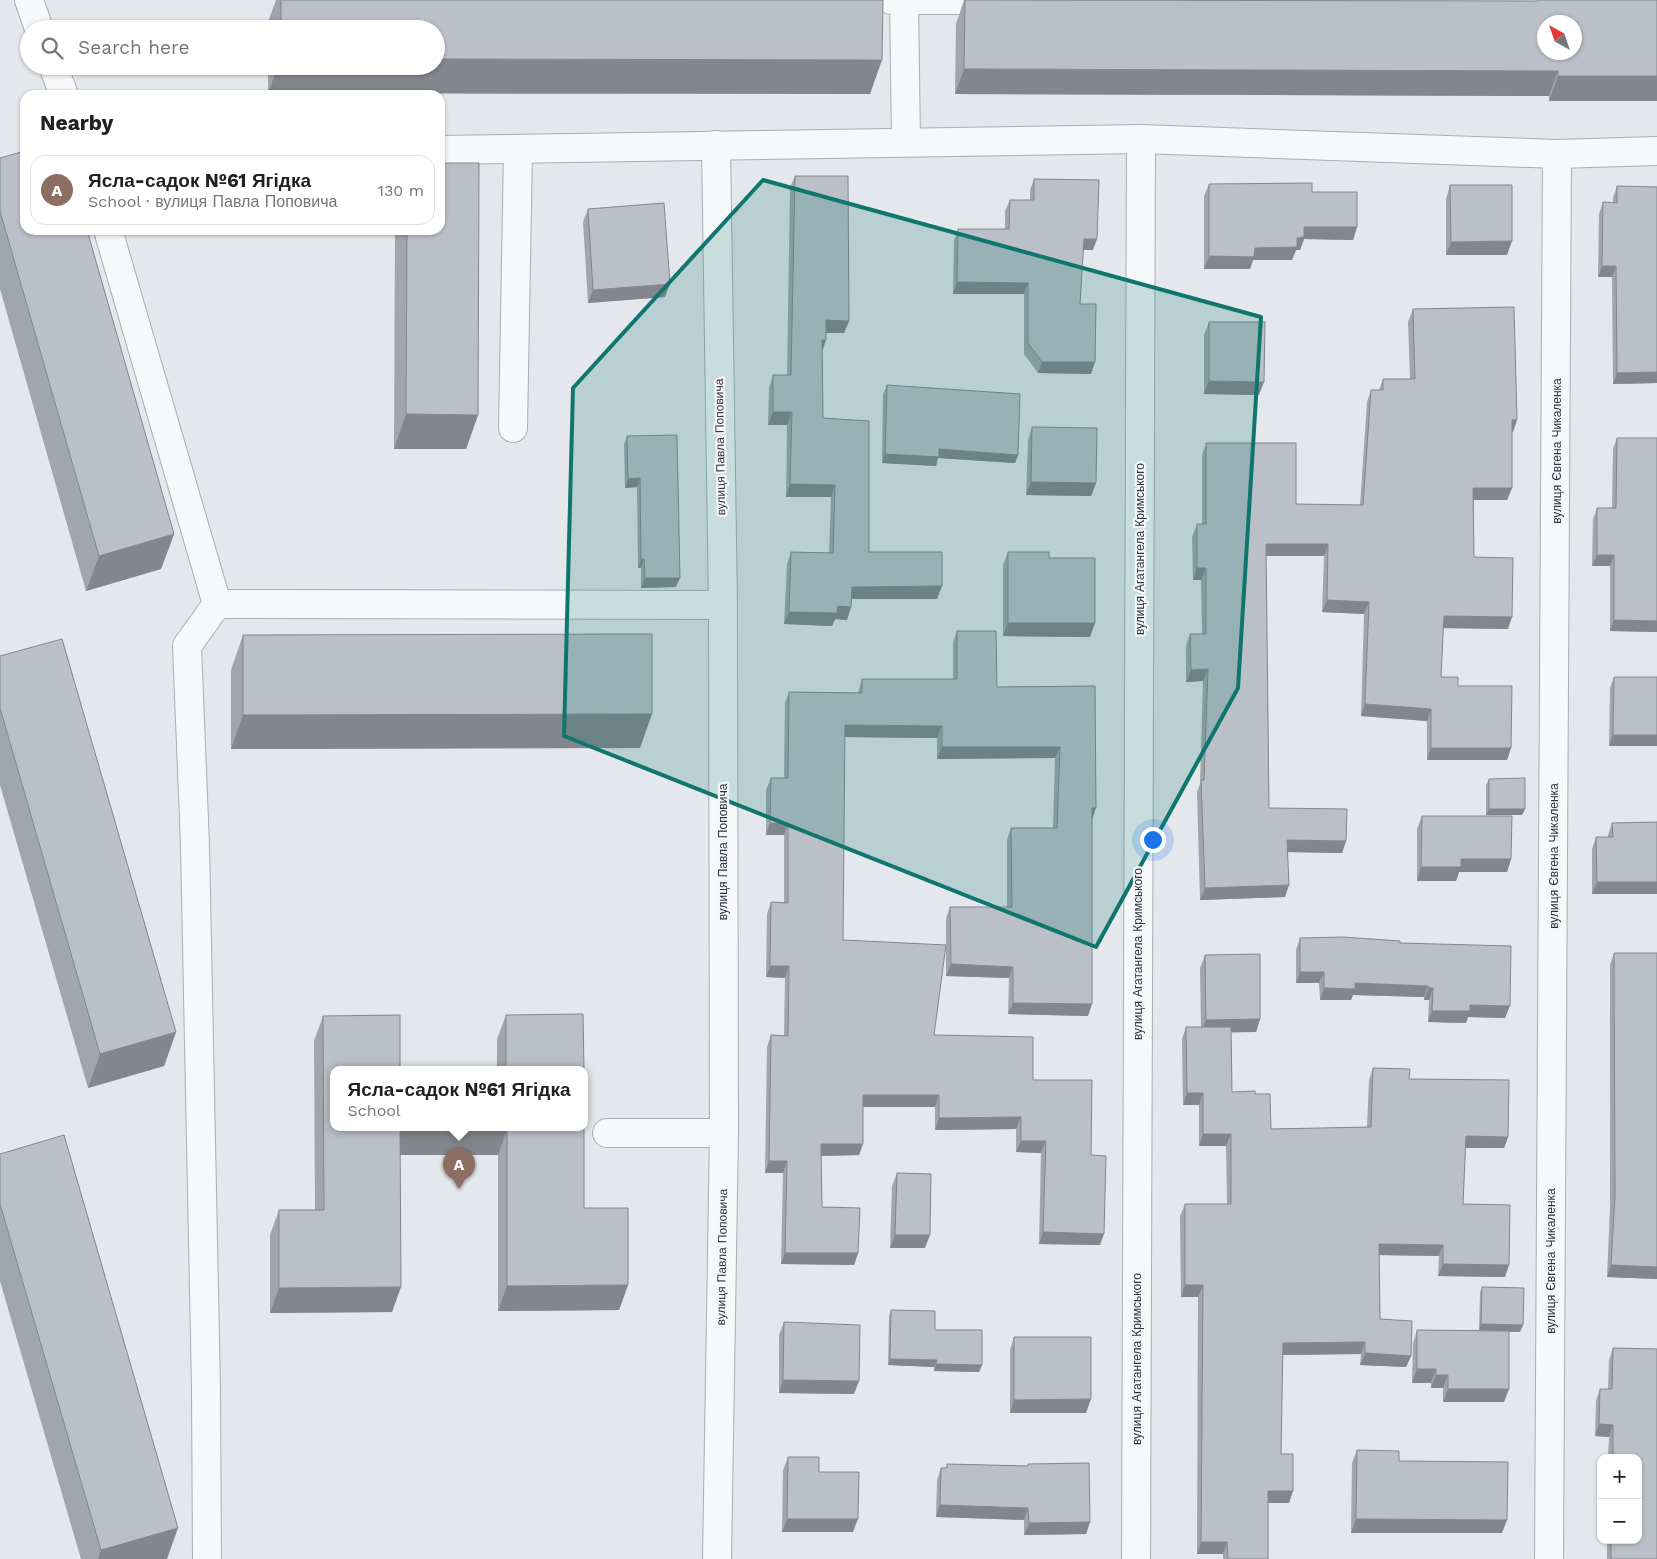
<!DOCTYPE html>
<html lang="en">
<head>
<meta charset="utf-8">
<style>
	body { margin:0; font-family:"Work Sans",sans-serif; background:#f2f2f2; color:#202124 }
	.controls { position:absolute; right:15px; bottom:15px; display:grid; overflow:hidden; border-radius:10px; box-shadow:0 1px 4px #0004 }
	.controls button { width:45px; height:45px; display:grid; place-items:center; padding:0; border:0; border-bottom:1px solid #e0e0e0; background:#fff; color:#202124; font:25px sans-serif }
	.compass { position:absolute; left:1537px; top:15px; width:45px; height:45px; border-radius:50%; background:#fff; box-shadow:0 1px 4px #0004; rotate:320deg }
	.you { position:absolute; left:1152px; top:839px; width:18px; height:18px; margin:-12px; border:4px solid #fff; border-radius:50%; background:#1a73e8; box-shadow:0 0 0 8px #1a73e833 }
	.badge { display:grid; place-items:center; width:32px; height:32px; border-radius:50%; background:#ca4f65; color:#fff; font-size:16px; font-weight:700 }
	.pin { position:absolute; translate:-50% -41px; filter:drop-shadow(0 1px 2px #0008) }
	.pin::after { content:''; position:absolute; top:26px; width:18px; height:15px; background:inherit; clip-path:polygon(0 0,100% 0,50% 100%) }
	.popup { position:absolute; left:330px; top:1066px; width:258px; height:65px; box-sizing:border-box; display:grid; place-content:center; border-radius:10px; background:#fff; filter:drop-shadow(0 1px 4px #0005); font-size:16px; white-space:nowrap; color:#757577 }
	.popup b { font-size:19px; color:#202124 }
	.popup::after { content:''; position:absolute; left:50%; top:100%; margin-left:-10px; border:10px solid transparent; border-top-color:#fff }
	.list { margin:0; padding:0; list-style:none }
	h2 { display:flex; justify-content:space-between; align-items:center; height:65px; margin:0; padding:0 20px; font-size:21px }
	h2 small { font-size:16px; font-weight:400; color:#757577 }
	.list li { display:grid; grid-template-columns:32px 1fr auto; gap:15px; align-items:center; box-sizing:border-box; height:70px; margin:0 10px 10px; padding:0 10px; border:1px solid #e0e0e0; border-radius:15px }
	.list b { display:block; font-size:19px; white-space:nowrap }
	.list p { margin:0; font-size:16px; white-space:nowrap; color:#757577 }
	.list em { font-size:16px; font-style:normal; color:#757577 }
	.icon { flex:none; width:28px; height:28px; fill:none; stroke:currentColor; stroke-width:2; stroke-linecap:round; stroke-linejoin:round }
	.map { position:relative; flex:none; width:1657px; height:1559px; overflow:hidden }
	.search { position:absolute; background:#fff; box-shadow:0 1px 4px #0004; left:20px; top:20px; width:425px; height:55px; display:flex; align-items:center; gap:12px; box-sizing:border-box; padding:0 18px; border-radius:28px; color:#757577; font-size:19px }
	.panel { position:absolute; background:#fff; box-shadow:0 1px 4px #0004; left:20px; top:90px; width:425px; height:145px; border-radius:15px }
	.map>svg:first-child { display:block }
	.lines { fill:none; stroke-linecap:round; stroke-linejoin:round }
	.minor-casing { stroke:#a9aeb5; stroke-width:30 }
	.minor { stroke:#f7f8f9; stroke-width:28 }
	.wall { fill:#a1a5ac }
	.shaded-wall { fill:#83868c }
	.building { fill:#bbc0c8; stroke:#83868c; fill-rule:evenodd }
	.marked { fill:#0f766e; fill-opacity:0.2; stroke:#0f766e; stroke-width:4; stroke-linejoin:round }
	.labels { text-anchor:middle; dominant-baseline:central; stroke-width:4.5; stroke-linejoin:round; paint-order:stroke }
	.street-label { font-size:12px; fill:#2c3543; stroke:#f4f6f8 }
</style>
</head>
<body>
<div class="map">
<svg width="1657" height="1559" viewBox="0 0 1657 1559">
	<rect width="100%" height="100%" fill="#e4e7eb"/>
	<g class="lines">
		<g class="minor-casing">
			<g id="minor">
				<path d="M29,0L39,29"/>
				<path d="M891,0H1002"/>
				<path d="M904,0L906,142"/>
				<path d="M53,66L64,95"/>
				<path d="M716,145L723,605L724,1133L717,1559"/>
				<path d="M440,150L1141,139L1557,154L1657,151"/>
				<path d="M108,230L217,604L723,605"/>
				<path d="M513,428L518,150"/>
				<path d="M607,1133H724"/>
				<path d="M207,1559L206,1389L195,845L187,646L217,604"/>
				<path d="M1136,1559L1141,139"/>
				<path d="M1549,1559L1557,154"/>
			</g>
		</g>
		<use href="#minor" class="minor"/>
	</g>
	<g class="wall">
		<path d="M276,0H883L870,94L268,93V66H436V29H268V22Z"/>
		<path d="M964,0L1528,1L1657,0L1549,101V96L955,94L956,24Z"/>
		<path d="M0,158L174,534L161,569L86,591L0,289Z"/>
		<path d="M795,176L849,321L844,333H826L822,350L823,418L869,552L937,599H852L847,620L835,619L832,626L784,624L787,564L791,552L829,553L831,497H786L787,425H768L769,388L773,375H787L790,188Z"/>
		<path d="M1034,179L1093,250H1083L1080,304L1091,374L1038,373L1024,354V294H953L954,241L958,229H1005V211L1010,200H1030V190Z"/>
		<path d="M1209,184L1312,192L1357,227L1353,240L1304,239L1300,250H1296L1292,260H1253L1250,269H1204V196Z"/>
		<path d="M1450,185L1507,255H1446V199Z"/>
		<path d="M1617,186L1657,383L1613,384L1612,277H1598L1599,214L1603,202L1613,203V198Z"/>
		<path d="M588,209L665,297L588,303L583,222Z"/>
		<path d="M395,230H440L478,415L466,449H394Z"/>
		<path d="M1413,309L1517,420L1512,432V488L1507,500H1474V557L1508,629L1443,628L1441,677L1458,686L1511,748L1507,760H1427V721L1361,716L1364,614L1322,612L1324,556H1266L1269,808L1346,841L1342,853L1288,852L1285,897L1200,900L1197,792L1200,784L1203,681L1186,682V646L1190,634H1202L1201,580H1193L1192,537L1197,524H1202V455L1206,443L1296,504L1360,505L1367,402L1371,390H1379L1383,379H1410L1408,322Z"/>
		<path d="M1209,322L1259,395L1204,394V335Z"/>
		<path d="M887,385L1018,455L1015,463L938,458L936,466L882,463L883,394Z"/>
		<path d="M1032,427L1096,483L1091,496L1026,495L1028,440Z"/>
		<path d="M627,436L676,587L641,588V568H638L637,487L625,488L624,445Z"/>
		<path d="M1617,438L1657,632L1610,631V566H1592L1593,519L1597,508H1612L1613,449Z"/>
		<path d="M1008,552L1049,558L1090,637L1003,636V565Z"/>
		<path d="M957,631L997,687L1095,686L1088,1016L1008,1014L1009,978L946,976V918L950,907H1007V840L1011,828H1053L1055,758L937,759V738L844,737L843,940L934,1035L1033,1080L1091,1155L1100,1245L1039,1244L1041,1153L1016,1152V1129L935,1130V1107H863V1144L859,1155L821,1156L822,1207L858,1253L854,1265L781,1264L783,1173H765L767,1047L771,1035L784,1036L785,978L766,977L767,914L771,902H784V835H766V790L771,778H784L785,703L789,692L858,693L862,679H953V642Z"/>
		<path d="M243,635L640,748L231,749V670Z"/>
		<path d="M0,656L176,1032L164,1066L88,1088L0,785Z"/>
		<path d="M1614,677H1657V746H1609L1610,688Z"/>
		<path d="M1489,779L1525,809L1522,815H1486V785Z"/>
		<path d="M1422,816L1511,859L1507,872H1459L1456,881H1417V829Z"/>
		<path d="M1657,822V894H1592V849L1596,837H1608V835L1612,823Z"/>
		<path d="M1300,938L1400,943L1505,1018L1468,1017L1466,1023L1428,1022L1429,1000H1424V997L1353,995L1351,1000H1320L1319,983H1296V950Z"/>
		<path d="M1614,953L1657,1279L1607,1277L1610,1208V965Z"/>
		<path d="M1205,955L1260,1019L1256,1032H1231L1232,1092L1255,1094L1271,1129L1367,1127L1369,1080L1373,1068L1409,1079L1508,1137L1504,1148H1465L1463,1204L1505,1277L1438,1276L1439,1256L1379,1255L1380,1319L1411,1356L1406,1367L1360,1365L1361,1354L1282,1355L1281,1454L1289,1503H1268V1559H1223V1554H1197L1198,1297H1181L1180,1216L1185,1204H1227L1226,1146H1199V1105H1183L1182,1039L1186,1027H1201L1200,968Z"/>
		<path d="M506,1015L584,1070H497V1039Z"/>
		<path d="M323,1016L334,1128H584V1208L628,1285L619,1310L498,1311V1155H400L392,1312L270,1313V1235L279,1210H315L314,1041Z"/>
		<path d="M0,1154L167,1559H81L0,1281Z"/>
		<path d="M897,1173L925,1248H890L892,1186Z"/>
		<path d="M1482,1287L1520,1332H1509L1504,1402H1443V1388H1431V1383H1412L1413,1343L1417,1330H1479L1480,1293Z"/>
		<path d="M891,1310L935,1330L982,1365L979,1372L934,1371V1367L888,1365L889,1316Z"/>
		<path d="M784,1322L854,1394L779,1393V1335Z"/>
		<path d="M1014,1337L1086,1413H1010V1350Z"/>
		<path d="M1613,1348L1657,1349V1559H1607V1540H1638V1458H1608L1609,1437L1595,1436L1596,1401L1600,1389H1608L1609,1360Z"/>
		<path d="M1357,1450L1399,1461L1502,1533H1351L1352,1463Z"/>
		<path d="M788,1457L819,1472L853,1532H782L783,1470Z"/>
		<path d="M947,1464L1027,1466L1028,1464L1090,1522L1086,1534L1024,1535V1520L936,1517L937,1480L941,1468H946Z"/>
	</g>
	<g class="shaded-wall">
		<path d="M436,59L882,60L870,94L268,93L278,66H436Z"/>
		<path d="M964,69L1558,71L1549,96L955,94Z"/>
		<path d="M1558,76H1657V101H1549Z"/>
		<path d="M1304,227H1357L1353,240L1304,239L1300,250H1296L1292,260H1253L1250,269H1204L1209,256L1255,248L1297,238Z"/>
		<path d="M1084,239H1097L1093,250H1080Z"/>
		<path d="M1512,241L1507,255H1446L1451,242Z"/>
		<path d="M1602,266H1616L1612,277H1598Z"/>
		<path d="M957,282L1028,283L1024,294H953Z"/>
		<path d="M670,284L665,297L588,303L593,290Z"/>
		<path d="M826,320L849,321L844,333H822Z"/>
		<path d="M822,340H826L822,352Z"/>
		<path d="M1042,362H1095L1091,374L1038,373Z"/>
		<path d="M1657,372V383L1613,384L1617,373Z"/>
		<path d="M1209,381L1264,382L1259,395L1204,394Z"/>
		<path d="M773,412H792L787,425H768Z"/>
		<path d="M406,414L478,415L466,449H394Z"/>
		<path d="M1512,420H1517L1513,432H1508Z"/>
		<path d="M939,449L1018,455L1015,463L938,458L936,466L882,463L885,454Z"/>
		<path d="M640,478L637,487L625,488L628,479Z"/>
		<path d="M1031,482L1096,483L1091,496L1026,495Z"/>
		<path d="M790,484L835,485L831,497H786Z"/>
		<path d="M1473,488H1512L1507,500H1469Z"/>
		<path d="M174,534L161,569L86,591L99,556Z"/>
		<path d="M1266,544H1328L1324,556H1261Z"/>
		<path d="M1597,555H1614L1610,566H1592Z"/>
		<path d="M641,559H644L641,568H638Z"/>
		<path d="M1197,568H1206L1201,580H1193Z"/>
		<path d="M645,578H680L676,587L641,588Z"/>
		<path d="M942,586L937,599H848L852,587Z"/>
		<path d="M1327,600L1369,602L1364,614L1322,612Z"/>
		<path d="M838,606L851,607L847,620L835,619L832,626L784,624L789,612Z"/>
		<path d="M1444,616L1512,617L1508,629L1439,628Z"/>
		<path d="M1614,620L1657,621V632L1610,631Z"/>
		<path d="M1008,623H1095L1090,637L1003,636Z"/>
		<path d="M1208,669L1203,681L1186,682L1191,670Z"/>
		<path d="M1365,704L1431,709L1427,721L1361,716Z"/>
		<path d="M652,714L640,748L231,749L243,715Z"/>
		<path d="M845,725L942,726L937,738L840,737Z"/>
		<path d="M1613,735H1657V746H1609Z"/>
		<path d="M942,747H1060L1055,758L937,759Z"/>
		<path d="M1431,748H1511L1507,760H1427Z"/>
		<path d="M1092,808H1096L1092,820Z"/>
		<path d="M1489,809H1525L1522,815H1486Z"/>
		<path d="M770,823H788L784,835H766Z"/>
		<path d="M1287,840L1346,841L1342,853L1283,852Z"/>
		<path d="M1461,859H1511L1507,872H1459L1456,881H1417L1421,867Z"/>
		<path d="M1597,882H1657V894H1592Z"/>
		<path d="M1289,885L1285,897L1200,900L1205,888Z"/>
		<path d="M951,964L1013,967L1009,978L946,976Z"/>
		<path d="M770,966H789L785,978L766,977Z"/>
		<path d="M1300,972H1324L1319,983H1296Z"/>
		<path d="M1355,983L1428,986L1424,997L1353,995L1351,1000H1320L1324,988Z"/>
		<path d="M1429,988H1433L1429,1000H1424Z"/>
		<path d="M1013,1003L1092,1004L1088,1016L1008,1014Z"/>
		<path d="M1470,1005L1510,1006L1505,1018L1468,1017L1466,1023L1428,1022L1432,1011Z"/>
		<path d="M1260,1019L1256,1032L1201,1033L1206,1020Z"/>
		<path d="M176,1032L164,1066L88,1088L100,1054Z"/>
		<path d="M1187,1093H1203L1199,1105H1183Z"/>
		<path d="M863,1095H939L935,1107H859Z"/>
		<path d="M1021,1117L1016,1129L935,1130L939,1118Z"/>
		<path d="M400,1130H507L498,1155H391Z"/>
		<path d="M1203,1134H1231L1226,1146H1199Z"/>
		<path d="M1466,1136L1508,1137L1504,1148H1461Z"/>
		<path d="M1021,1141H1046L1041,1153L1016,1152Z"/>
		<path d="M821,1144H863L859,1155L817,1156Z"/>
		<path d="M769,1161H787L783,1173H765Z"/>
		<path d="M1043,1232L1104,1234L1100,1245L1039,1244Z"/>
		<path d="M895,1235H930L925,1248H890Z"/>
		<path d="M1379,1244L1443,1245L1439,1256L1375,1255Z"/>
		<path d="M785,1253H858L854,1265L781,1264Z"/>
		<path d="M1443,1264L1509,1265L1505,1277L1438,1276Z"/>
		<path d="M1611,1265L1657,1267V1279L1607,1277Z"/>
		<path d="M628,1285L619,1310L498,1311L507,1286Z"/>
		<path d="M1185,1285H1203L1198,1297H1181Z"/>
		<path d="M401,1287L392,1312L270,1313L279,1288Z"/>
		<path d="M1481,1324L1523,1325L1520,1332L1479,1330Z"/>
		<path d="M1365,1342L1361,1354L1278,1355L1283,1343Z"/>
		<path d="M1365,1353L1411,1356L1406,1367L1360,1365Z"/>
		<path d="M890,1359L937,1360L934,1367L888,1365Z"/>
		<path d="M936,1364L982,1365L979,1372L934,1371Z"/>
		<path d="M1417,1369H1436L1431,1383H1412Z"/>
		<path d="M1436,1375H1448L1443,1388H1431Z"/>
		<path d="M783,1380L859,1381L854,1394L779,1393Z"/>
		<path d="M1448,1389H1509L1504,1402H1443Z"/>
		<path d="M1091,1399L1086,1413H1010L1014,1400Z"/>
		<path d="M1599,1424L1613,1425L1609,1437L1595,1436Z"/>
		<path d="M1268,1491H1293L1289,1503H1264Z"/>
		<path d="M940,1505L1028,1508L1024,1520L936,1517Z"/>
		<path d="M787,1519H858L853,1532H782Z"/>
		<path d="M1356,1519L1507,1520L1502,1533H1351Z"/>
		<path d="M1090,1522L1086,1534L1024,1535L1029,1523Z"/>
		<path d="M178,1528L167,1559H98L101,1550Z"/>
		<path d="M1201,1542H1227L1223,1554H1197Z"/>
	</g>
	<g class="building">
		<path d="M281,0H883L882,60L436,59V29H281Z"/>
		<path d="M965,0L1538,1V0H1657V76H1558V71L964,69ZM1544,22H1574V52H1544Z"/>
		<path d="M25,151V230H87L174,534L99,556L0,211V158Z"/>
		<path d="M440,163H479L478,415L406,414L407,230H440Z"/>
		<path d="M795,176H848L849,321L826,320V340H822L823,418L869,421V552H942V586L852,587L851,607L838,606L837,613L789,612L791,552L833,553L835,485L790,484L792,412H773V375H791Z"/>
		<path d="M1034,179L1099,180L1097,239H1084L1080,304H1096L1095,362H1042L1028,343V283L957,282L958,229H1009L1010,200H1034Z"/>
		<path d="M1312,183V192H1357V227H1304V237L1297,238V247L1255,248L1254,257L1209,256V184Z"/>
		<path d="M1450,185H1512V241L1451,242Z"/>
		<path d="M1617,186L1657,187V372L1617,373L1616,266H1602L1603,202L1617,203Z"/>
		<path d="M664,203L670,284L593,290L588,209Z"/>
		<path d="M1514,307L1517,420H1512V488H1473L1474,557L1513,558L1512,617L1444,616L1441,677H1458V686H1512L1511,748H1431V709L1365,704L1369,602L1327,600L1328,544H1266L1269,808L1347,809L1346,841L1287,840L1289,885L1205,888L1201,780H1204L1208,669L1191,670L1190,634H1206V568H1197V524H1206V443H1296V504L1363,505L1371,390H1383V379H1415L1413,309Z"/>
		<path d="M1209,322H1265L1264,382L1209,381Z"/>
		<path d="M887,385L1020,394L1018,455L939,449V457L885,454Z"/>
		<path d="M1032,427L1097,428L1096,483L1031,482Z"/>
		<path d="M677,435L680,578H645L644,559H641L640,478L628,479L627,436Z"/>
		<path d="M1617,438H1657V621L1614,620V555H1597V508H1616Z"/>
		<path d="M1008,552H1049V558H1095V623H1008Z"/>
		<path d="M957,631H996L997,687L1095,686L1096,808H1092V1004L1013,1003V967L951,964L950,907H1012L1011,828H1057L1060,747H942V726L845,725L843,940L946,945L934,1035L1033,1037V1080H1092L1091,1155L1106,1156L1104,1234L1043,1232L1046,1141H1021V1117L939,1118V1095H863V1144H821L822,1207L860,1208L858,1253H785L787,1161H769L771,1035L788,1036L789,966H770L771,902L788,903V823H770L771,778H788L789,692L862,693V679H957Z"/>
		<path d="M652,634V714L243,715V635Z"/>
		<path d="M62,639L176,1032L100,1054L0,708V656Z"/>
		<path d="M1614,677H1657V735H1613Z"/>
		<path d="M1525,778V809H1489V779Z"/>
		<path d="M1422,816H1512L1511,859H1461V867H1421Z"/>
		<path d="M1657,822V882H1597L1596,837H1613L1612,823Z"/>
		<path d="M1343,937L1400,941V943L1511,946L1510,1006L1470,1005V1011H1432L1433,988H1429L1428,986L1355,983V989L1324,988V972H1300V938Z"/>
		<path d="M1614,953H1657V1267L1611,1265L1615,1196Z"/>
		<path d="M1260,954V1019L1206,1020L1205,955Z"/>
		<path d="M583,1014L584,1070H506V1015Z"/>
		<path d="M400,1015V1070H334V1128H584V1208H628V1285L507,1286V1130H400L401,1287L279,1288V1210H324L323,1016Z"/>
		<path d="M1186,1027H1231L1232,1092L1255,1091V1094H1270L1271,1129L1371,1127L1373,1068L1410,1069L1409,1079L1509,1080L1508,1137L1466,1136L1463,1204L1510,1205L1509,1265L1443,1264V1245L1379,1244L1380,1319L1412,1321L1411,1356L1365,1353V1342L1283,1343L1281,1454H1293V1491H1268V1559H1228L1227,1542H1201L1203,1285H1185V1204H1231V1134H1203V1093H1187Z"/>
		<path d="M64,1135L178,1528L101,1550L0,1204V1154Z"/>
		<path d="M897,1173L931,1174L930,1235H895Z"/>
		<path d="M1482,1287L1524,1288L1523,1325L1481,1324Z"/>
		<path d="M891,1310L935,1311V1330H982V1365L936,1364L937,1360L890,1359Z"/>
		<path d="M784,1322L860,1325L859,1381L783,1380Z"/>
		<path d="M1417,1330L1509,1331V1389H1448V1375H1436V1369H1417Z"/>
		<path d="M1014,1337H1091V1399L1014,1400Z"/>
		<path d="M1613,1348L1657,1349V1559H1611V1540H1638V1458H1613V1425L1599,1424L1600,1389H1612Z"/>
		<path d="M1357,1450L1399,1451V1461L1508,1462L1507,1520L1356,1519Z"/>
		<path d="M788,1457H819V1472H859L858,1519H787Z"/>
		<path d="M1089,1463L1090,1522L1029,1523L1028,1508L940,1505L941,1468H947V1464L1028,1466V1464Z"/>
	</g>
	<path class="marked" d="M763,180L1261,317L1238,688L1096,947L564,736L573,388Z"/>
	<g class="labels">
		<g class="street-label">
			<text transform="translate(720 447) rotate(-91)">вулиця Павла Поповича</text>
			<text transform="translate(1557 451) rotate(-90)">вулиця Євгена Чикаленка</text>
			<text transform="translate(1140 549) rotate(-90)">вулиця Агатангела Кримського</text>
			<text transform="translate(723 852) rotate(-90)">вулиця Павла Поповича</text>
			<text transform="translate(1554 856) rotate(-90)">вулиця Євгена Чикаленка</text>
			<text transform="translate(1138 954) rotate(-90)">вулиця Агатангела Кримського</text>
			<text transform="translate(722 1257) rotate(-89)">вулиця Павла Поповича</text>
			<text transform="translate(1551 1261) rotate(-90)">вулиця Євгена Чикаленка</text>
			<text transform="translate(1137 1359) rotate(-90)">вулиця Агатангела Кримського</text>
		</g>
	</g>
</svg>
<div class="controls">
<button>+</button>
<button>−</button>
</div>
<svg class="compass" viewBox="-18 -18 36 36"><path d="M0-13l5 13h-10z" fill="#e53935"/><path d="M0 13l5-13h-10z" fill="#757577"/></svg>
<div class="you"></div>
<div class="pin badge" style="left:459px;top:1189px;background:#8d6e63">A</div>
<div class="popup"><b>Ясла-садок №61 Ягідка</b>School</div>
<div class="search"><svg class="icon" aria-label="search" viewBox="0 0 24 24"><circle cx="10" cy="10" r="6"/><path d="M15 15l6 6"/></svg>Search here</div>
<section class="panel">
<h2>Nearby<small></small></h2>
<ul class="list">
<li><span class="badge" style="background:#8d6e63">A</span><div><b>Ясла-садок №61 Ягідка</b><p>School · вулиця Павла Поповича</p></div><em>130 m</em></li>
</ul>
</section>
</div>
</body>
</html>
